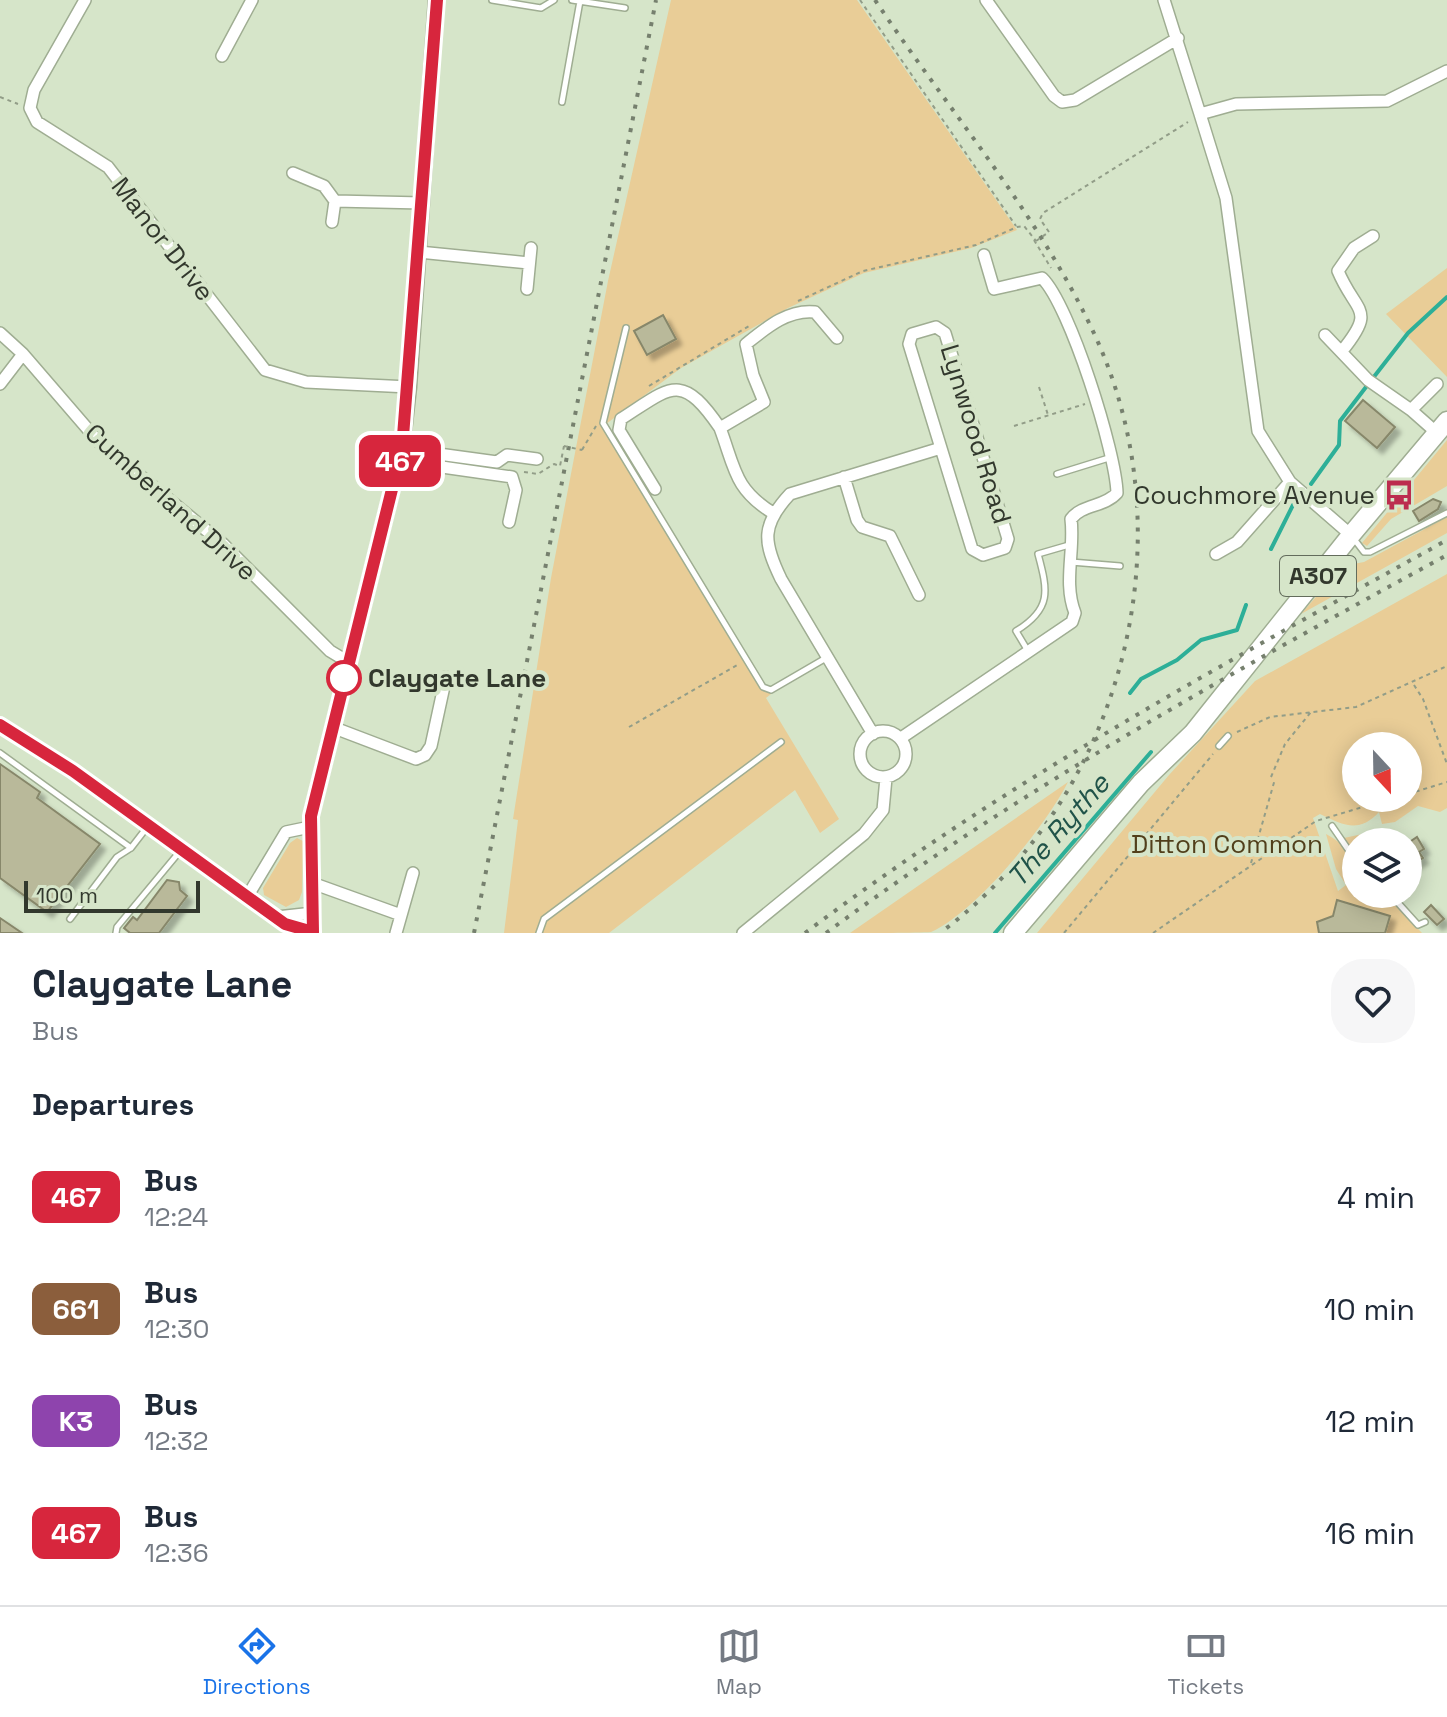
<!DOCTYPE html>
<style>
:root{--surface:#fff;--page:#f6f6f7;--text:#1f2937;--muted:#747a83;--line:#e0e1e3;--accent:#1a73e8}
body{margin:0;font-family:"Space Grotesk",sans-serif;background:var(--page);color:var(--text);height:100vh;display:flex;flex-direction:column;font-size:30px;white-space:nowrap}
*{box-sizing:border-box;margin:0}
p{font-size:26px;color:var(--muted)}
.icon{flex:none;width:44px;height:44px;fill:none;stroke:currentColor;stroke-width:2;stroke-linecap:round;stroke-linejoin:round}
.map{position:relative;height:933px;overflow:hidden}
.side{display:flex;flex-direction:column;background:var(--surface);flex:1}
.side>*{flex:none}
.badge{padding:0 16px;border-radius:12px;font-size:28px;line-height:52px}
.needle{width:52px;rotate:158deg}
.buttons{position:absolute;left:1342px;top:732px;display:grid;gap:16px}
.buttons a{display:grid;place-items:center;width:80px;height:80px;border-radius:50%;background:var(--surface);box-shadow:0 4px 20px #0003;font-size:40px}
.scale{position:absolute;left:24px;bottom:20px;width:176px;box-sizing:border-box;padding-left:8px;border:4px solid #32382d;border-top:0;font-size:22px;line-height:28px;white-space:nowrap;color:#32382d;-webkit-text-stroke:6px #d6e5c9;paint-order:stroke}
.map>.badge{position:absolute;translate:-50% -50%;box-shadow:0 0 0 4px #fff}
h2{padding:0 32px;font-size:30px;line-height:72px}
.round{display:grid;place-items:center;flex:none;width:84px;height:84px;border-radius:32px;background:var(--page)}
.head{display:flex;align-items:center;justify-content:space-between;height:136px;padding:0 32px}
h1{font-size:38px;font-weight:800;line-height:60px}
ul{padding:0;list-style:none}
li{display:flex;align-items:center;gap:24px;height:112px;padding:0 32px}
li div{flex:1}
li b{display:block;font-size:30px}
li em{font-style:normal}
li .badge{min-width:88px;font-weight:700;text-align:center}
.tab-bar{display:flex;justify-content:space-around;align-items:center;height:112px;border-top:2px solid var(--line);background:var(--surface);font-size:22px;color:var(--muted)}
.tab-bar a{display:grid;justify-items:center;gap:4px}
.tab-bar .current{color:var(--accent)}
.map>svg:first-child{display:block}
.green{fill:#e9cd97;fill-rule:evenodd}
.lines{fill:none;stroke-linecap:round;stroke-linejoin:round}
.stream{stroke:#2daf98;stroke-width:4}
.building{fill:#b9b99a;stroke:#87876a;stroke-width:2;filter:url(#shadow)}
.service-casing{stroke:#9fad92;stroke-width:8}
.minor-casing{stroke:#9fad92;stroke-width:14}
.tertiary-casing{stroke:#9fad92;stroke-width:17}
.primary-casing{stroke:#9fad92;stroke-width:21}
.path{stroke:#929d88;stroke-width:2;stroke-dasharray:4 4;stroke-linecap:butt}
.service{stroke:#fff;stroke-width:5}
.minor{stroke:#fff;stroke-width:11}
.tertiary{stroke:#fff;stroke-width:14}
.primary{stroke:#fff;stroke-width:18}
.rail{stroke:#76806e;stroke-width:4;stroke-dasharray:4 8;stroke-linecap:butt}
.path-bridge{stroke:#929d88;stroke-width:2;stroke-dasharray:4 4;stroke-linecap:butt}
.line-casing{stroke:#fff;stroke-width:18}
.line{stroke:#d7263d;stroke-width:12}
.stop-dot{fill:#fff;stroke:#d7263d;stroke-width:4}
.labels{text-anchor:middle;stroke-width:8;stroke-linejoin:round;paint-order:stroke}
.shield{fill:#d6e5c9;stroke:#636c5c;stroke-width:2}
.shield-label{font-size:24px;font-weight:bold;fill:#32382d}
.street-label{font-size:26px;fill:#32382d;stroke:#d6e5c9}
.poi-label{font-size:26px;fill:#32382d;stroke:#d6e5c9;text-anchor:end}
.stop-label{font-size:26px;font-weight:bold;fill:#32382d;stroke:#d6e5c9;text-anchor:start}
.park-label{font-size:26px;fill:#513f1b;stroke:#d6e5c9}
.water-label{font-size:28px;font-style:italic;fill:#205349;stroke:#d6e5c9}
</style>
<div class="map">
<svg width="1447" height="933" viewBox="0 0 1447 933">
<defs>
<filter id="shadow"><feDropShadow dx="5.5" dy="5.5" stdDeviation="2" flood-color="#0004"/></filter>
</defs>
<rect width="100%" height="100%" fill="#d6e5c9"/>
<!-- green -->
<path class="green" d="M671,0H857L1017,230L971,248L864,273L788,308L681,368L606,424L771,694L766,698L839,819L820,833L795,790L609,933H504L518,820L513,819L551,578L608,281Z
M1447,268V377L1386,314Z
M1447,440V486L1391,519L1367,546L1362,543Z
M1447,517V533L1301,614L1343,566L1364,562Z
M1447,574V808L1440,812L1418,806L1395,822L1382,824L1379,812C1359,834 1343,825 1320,814L1313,818L1338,891L1346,885L1336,869L1326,834C1351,846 1356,869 1356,894H1384L1422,933H1037L1169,775L1255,681ZM1356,746H1408V798H1356Z
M1068,782C1045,827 977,911 931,932C916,933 868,933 850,933Z
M1381,830L1368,842H1356L1355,854L1344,838Z
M297,838L303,841L302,892L299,900L286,907L264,895L263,888L290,843Z"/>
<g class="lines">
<!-- stream -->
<path class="stream" d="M1373,378L1408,333L1447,297
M1311,484L1339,445L1340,421L1366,387
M1271,549L1293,505
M1130,693L1141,679L1177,660L1201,640L1237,630L1246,605
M995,933L1151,752"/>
</g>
<!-- building -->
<path class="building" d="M663,315L676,339L647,355L634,331Z
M1363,400L1395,427L1377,448L1345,421Z
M1433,499L1441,502L1438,509L1419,521L1413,511Z
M0,764L40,792L37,798L100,844L47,912L0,878Z
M1417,837L1424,849L1419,852L1423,858L1412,865L1408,859V843Z
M167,880L179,882L180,890L187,896L159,933H130L124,928L133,917L137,920Z
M1337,900L1390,916L1385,933H1319L1317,922L1333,916Z
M1431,905L1444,919L1437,925L1424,912Z
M0,918L22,933H0Z"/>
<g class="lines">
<!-- service casing -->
<g class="service-casing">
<path id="service" d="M492,0L541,8L554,0
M572,0L625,8
M562,102L580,1
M626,328L603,423L763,687L771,690L826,658
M1057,474L1112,457
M1354,539L1364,552H1370L1447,513
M1071,562L1120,566
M1028,651L1016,631C1052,609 1048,591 1038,554L1069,545
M1219,746L1228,736
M0,753L131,848
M1332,826L1356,861
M1390,894L1418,925L1425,922
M70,919L117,857L131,848L148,826
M116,933L117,927L181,850
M539,933L544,919L781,742"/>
</g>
<!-- minor casing -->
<g class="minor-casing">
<path id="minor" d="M85,0L34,90L30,108L37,122L108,167L265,370L306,382L409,387
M986,0L1054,96L1062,102L1075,100L1178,38
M1164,0L1200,114
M222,56L252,0
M293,173L324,186L335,201L332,222
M335,201L422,203
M419,252L529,263
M527,289L531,248
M936,327L945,333L1008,539L1005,548L983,555L972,549L909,344L912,334Z
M0,333L23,354L98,441L223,544L330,651L350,663
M1325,335L1368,380L1411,410L1437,384
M1342,351C1377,308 1356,314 1338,271L1354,248L1373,236
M0,384L23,354
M1411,410L1437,433
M402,449L497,462L507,455L537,459
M400,461L512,477L516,490L509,522
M844,477L857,520L862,527L890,536L919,595
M655,489L619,430L621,419C671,387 681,371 720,428
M773,513C734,489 735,468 720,428L764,402L753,375L746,344C766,328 788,309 815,312L837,338
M1351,535L1290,482L1258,431L1226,198L1200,114L1236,104L1387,101L1447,71
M1216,554L1237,542L1290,482
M0,725L73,771L285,924L313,932
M332,727L416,759L425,755L431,746L446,677
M860 754a23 23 0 1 1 46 0a23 23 0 1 1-46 0Z
M873,734L781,579C763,542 761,525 790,494L941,448
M901,738L1072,622L1075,613C1063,583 1075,550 1071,519C1082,504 1105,507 1117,493C1116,453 1070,305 1042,278L994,289L984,255
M312,883L401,915
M247,897L286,832L310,827
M277,917L313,913
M396,933L413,873
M743,933L864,834L883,810L886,778"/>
</g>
<!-- tertiary casing -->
<g class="tertiary-casing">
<path id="tertiary" d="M313,933L311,816L402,449L409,387L436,0"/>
</g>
<!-- primary casing -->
<g class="primary-casing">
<path id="primary" d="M1013,933L1141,783L1193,733L1351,535L1447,421"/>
</g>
<!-- path -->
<path class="path" d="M860,0L1016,226
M0,97L18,104
M1049,232L1040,219L1043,213L1188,122
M1034,240L1051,268
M798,301L863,271L976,245L1017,227L1024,226L1036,241
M649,386L749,326
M1039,387L1048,415
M1014,426L1085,404
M582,450L596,426
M524,472L538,474L554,464L560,466L564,446
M1414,685L1423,699L1447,764
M629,727L739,664
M1237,732L1270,717L1356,707L1447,666
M1271,777L1285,744L1311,712
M1408,794L1447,782
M1251,863L1275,779
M1064,933L1213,754
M1153,933L1316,821L1393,798"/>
<!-- service -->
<use href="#service" class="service"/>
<!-- minor -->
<use href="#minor" class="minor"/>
<!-- tertiary -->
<use href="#tertiary" class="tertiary"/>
<!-- primary -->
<use href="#primary" class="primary"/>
<!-- rail -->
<path class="rail" d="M875,0C947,108 1035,210 1091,327C1192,535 1124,797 940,933
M474,933L656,0
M805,933C1007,781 1227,662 1447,540
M826,933C1022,788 1233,672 1447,555"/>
<!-- path-bridge -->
<path class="path-bridge" d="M1036,241L1049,232
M564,446L582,450"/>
</g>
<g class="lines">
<!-- line casing -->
<g class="line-casing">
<path id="line" d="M0,725L73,771L285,924L313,932L311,816L402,449L437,0"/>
</g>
<!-- line -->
<use href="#line" class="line"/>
</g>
<!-- icons -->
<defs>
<g id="bus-bare" transform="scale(2.4)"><path d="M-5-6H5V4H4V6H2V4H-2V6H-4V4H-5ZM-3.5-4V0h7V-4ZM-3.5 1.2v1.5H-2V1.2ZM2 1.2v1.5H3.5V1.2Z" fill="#bc2c4f" stroke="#d6e5c9" stroke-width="2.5" paint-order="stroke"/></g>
</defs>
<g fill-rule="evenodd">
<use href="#bus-bare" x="1399" y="495"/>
</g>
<!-- markers -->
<circle class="stop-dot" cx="344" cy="678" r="16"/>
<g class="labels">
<!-- shield labels -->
<rect class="shield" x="1280" y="556" width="76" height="40" rx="6"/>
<g class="shield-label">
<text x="1318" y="584">A307</text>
</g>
<!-- street labels -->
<g class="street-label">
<text transform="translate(163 239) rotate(52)" y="9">Manor Drive</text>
<text transform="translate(976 434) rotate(73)" y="9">Lynwood Road</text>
<text transform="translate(171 502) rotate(42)" y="9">Cumberland Drive</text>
</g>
<!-- poi labels -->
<g class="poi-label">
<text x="1375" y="504">Couchmore Avenue</text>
</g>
<!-- stop labels -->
<g class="stop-label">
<text x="368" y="687">Claygate Lane</text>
</g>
<!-- park labels -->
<g class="park-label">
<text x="1227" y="853">Ditton Common</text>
</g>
<!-- water labels -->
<g class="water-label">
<text transform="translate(1058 830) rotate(-49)" y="10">The Rythe</text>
</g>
</g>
</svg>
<div class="buttons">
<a><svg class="needle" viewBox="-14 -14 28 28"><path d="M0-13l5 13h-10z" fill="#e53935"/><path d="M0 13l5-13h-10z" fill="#747a83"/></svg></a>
<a><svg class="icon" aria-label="layers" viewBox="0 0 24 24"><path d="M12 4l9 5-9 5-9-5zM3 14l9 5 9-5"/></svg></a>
</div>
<div class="scale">100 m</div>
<b class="badge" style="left:400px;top:461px;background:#d7263d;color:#fff">467</b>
</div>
<section class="side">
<div class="head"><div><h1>Claygate Lane</h1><p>Bus</p></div><a class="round"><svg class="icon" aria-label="heart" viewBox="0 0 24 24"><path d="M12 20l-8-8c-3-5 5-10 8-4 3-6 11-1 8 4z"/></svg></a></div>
<h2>Departures</h2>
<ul>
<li><span class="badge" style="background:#d7263d;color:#fff">467</span><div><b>Bus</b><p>12:24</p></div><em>4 min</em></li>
<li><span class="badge" style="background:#8b5e3c;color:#fff">661</span><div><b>Bus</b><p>12:30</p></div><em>10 min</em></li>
<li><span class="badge" style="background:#8e44ad;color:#fff">K3</span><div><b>Bus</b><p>12:32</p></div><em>12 min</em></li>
<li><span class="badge" style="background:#d7263d;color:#fff">467</span><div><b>Bus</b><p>12:36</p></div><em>16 min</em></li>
</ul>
</section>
<nav class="tab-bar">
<a class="current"><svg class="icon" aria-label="directions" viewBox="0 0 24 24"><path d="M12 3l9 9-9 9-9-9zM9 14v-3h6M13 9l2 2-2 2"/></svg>Directions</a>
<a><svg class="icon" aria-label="map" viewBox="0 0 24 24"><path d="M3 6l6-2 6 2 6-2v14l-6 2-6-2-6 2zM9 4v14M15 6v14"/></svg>Map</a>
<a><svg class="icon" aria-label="tickets" viewBox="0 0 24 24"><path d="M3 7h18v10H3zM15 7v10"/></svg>Tickets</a>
</nav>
